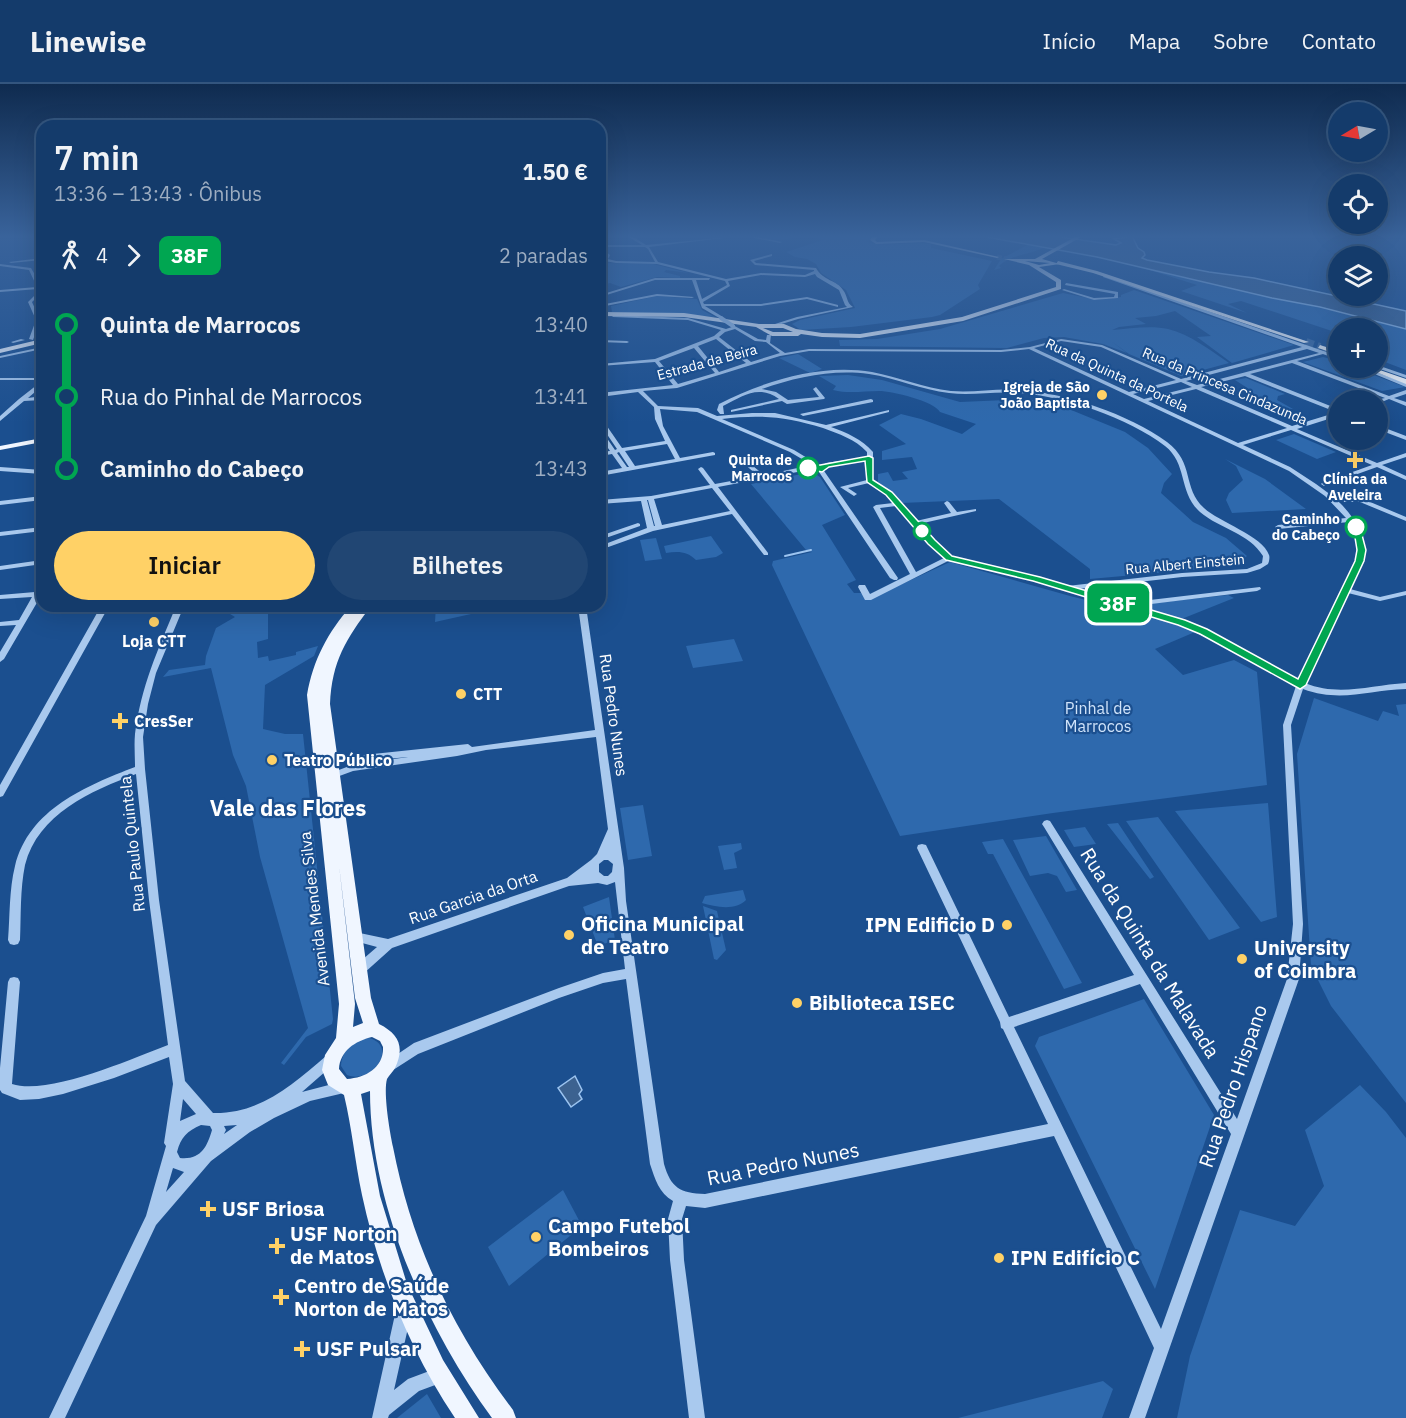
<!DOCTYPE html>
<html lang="pt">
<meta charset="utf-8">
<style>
:root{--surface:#143b6b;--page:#214673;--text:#f1f3f6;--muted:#9dadc1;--line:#33557e;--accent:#ffd166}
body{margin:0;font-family:"IBM Plex Sans",sans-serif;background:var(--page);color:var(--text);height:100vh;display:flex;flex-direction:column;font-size:22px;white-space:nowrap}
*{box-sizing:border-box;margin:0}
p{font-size:20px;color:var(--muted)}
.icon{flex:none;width:33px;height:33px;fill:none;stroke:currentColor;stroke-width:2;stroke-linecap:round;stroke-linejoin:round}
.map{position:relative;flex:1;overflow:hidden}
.drawer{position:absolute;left:36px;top:36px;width:570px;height:492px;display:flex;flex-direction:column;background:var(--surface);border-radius:18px;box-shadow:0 6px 24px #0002,0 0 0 2px var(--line)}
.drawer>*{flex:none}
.badge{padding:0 12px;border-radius:9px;font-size:21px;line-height:39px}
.needle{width:39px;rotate:260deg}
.fabs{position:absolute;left:1328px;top:18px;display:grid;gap:12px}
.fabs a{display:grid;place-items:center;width:60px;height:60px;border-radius:50%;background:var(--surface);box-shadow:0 6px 24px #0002,0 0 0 2px var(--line);font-size:30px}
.map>.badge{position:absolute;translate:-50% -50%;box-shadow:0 0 0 3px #fff}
.legs{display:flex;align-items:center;gap:9px;height:66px;padding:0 18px;font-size:20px}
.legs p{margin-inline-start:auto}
.head{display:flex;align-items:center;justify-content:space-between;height:102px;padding:0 18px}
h1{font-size:33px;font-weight:600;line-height:45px}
.primary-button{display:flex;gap:12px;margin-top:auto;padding:12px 18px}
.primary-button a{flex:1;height:69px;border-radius:36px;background:var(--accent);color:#111;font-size:24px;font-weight:600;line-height:69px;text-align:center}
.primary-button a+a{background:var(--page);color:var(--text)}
ul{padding:0 18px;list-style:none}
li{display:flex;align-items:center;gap:21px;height:72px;font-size:22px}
li i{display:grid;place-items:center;width:9px;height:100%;margin:0 8px;background:currentColor}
li i::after{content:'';width:15px;height:15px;margin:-8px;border:4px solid;border-radius:50%;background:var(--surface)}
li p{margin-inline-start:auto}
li:first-child i{background:linear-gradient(#0000 50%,currentColor 0)}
li:last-child i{background:linear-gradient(currentColor 50%,#0000 0)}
header{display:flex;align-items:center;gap:36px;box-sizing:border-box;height:84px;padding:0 30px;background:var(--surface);border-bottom:2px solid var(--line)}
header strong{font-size:28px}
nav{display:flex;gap:33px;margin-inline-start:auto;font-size:21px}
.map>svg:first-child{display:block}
.green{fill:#2e69ad}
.water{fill:#3c6290;stroke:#9cc4f0;stroke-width:1.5}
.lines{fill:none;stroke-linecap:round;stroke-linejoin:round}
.stream{stroke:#9cc4f0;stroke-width:2}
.major-tunnel{stroke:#3d69a0;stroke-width:5;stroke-dasharray:5 2;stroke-linecap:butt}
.highway-tunnel{stroke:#3d69a0;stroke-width:8;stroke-dasharray:8 4;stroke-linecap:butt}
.minor{fill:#a9c9ee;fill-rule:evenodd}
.major{fill:#f0f6ff;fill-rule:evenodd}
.highway{fill:#fff;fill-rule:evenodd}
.minor-bridge{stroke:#a9c9ee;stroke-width:4}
.line-1{fill:#00a651;stroke:#fff;stroke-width:1.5}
.poi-dot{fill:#ffd166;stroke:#1b4f8f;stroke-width:2}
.stop-1-dot{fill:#fff;stroke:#00a651;stroke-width:3}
.labels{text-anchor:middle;stroke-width:4.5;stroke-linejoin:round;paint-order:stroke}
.far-street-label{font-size:14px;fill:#fff;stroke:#1b4f8f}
.far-poi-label{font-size:14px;font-weight:bold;fill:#fff;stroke:#1b4f8f;text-anchor:end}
.far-stop-label{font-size:14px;font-weight:bold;fill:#fff;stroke:#1b4f8f;text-anchor:end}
.poi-label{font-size:16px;font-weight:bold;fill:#fff;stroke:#1b4f8f;text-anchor:start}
.park-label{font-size:16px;fill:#cfe3fa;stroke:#1b4f8f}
.street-label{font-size:16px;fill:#fff;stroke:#1b4f8f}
.near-poi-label{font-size:20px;font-weight:bold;fill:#fff;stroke:#1b4f8f;text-anchor:start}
.near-street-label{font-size:20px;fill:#fff;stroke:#1b4f8f}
.district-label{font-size:22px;font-weight:bold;fill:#fff;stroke:#1b4f8f}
</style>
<header>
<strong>Linewise</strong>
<nav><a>Início</a><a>Mapa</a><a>Sobre</a><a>Contato</a></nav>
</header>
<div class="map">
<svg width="1406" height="1334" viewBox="0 0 1406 1334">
<rect width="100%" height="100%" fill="#1b4f8f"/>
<!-- green -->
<path class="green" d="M750,152H872L868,158C885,164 910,157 931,160V164L992,177L978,201L980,205L940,231L932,233L851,243L801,246L792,240L800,236L855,224L846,206L821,189L816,180L807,175L795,173L786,168L823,156L809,152L775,157Z
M1029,160L1046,163C1029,171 1009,171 999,182L1001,184L994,186L1001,175Z
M600,177L602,179L653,180L689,189L666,186L664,188L680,192V194L657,193L621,203L610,199L600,202Z
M1143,184L1391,240L1392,242L1406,245V286L1377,275V244H1338V249L1241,217L1228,220L1247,229L1181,207L1197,201Z
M1134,206L1294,261L1232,279L1197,253L1211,252L1175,227L1156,232L1135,234L1146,240L1119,243L1112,246C1129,245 1150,241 1168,245C1190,250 1211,267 1229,279L1181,292L1129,270L1111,257L1127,269L1103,260L1064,253L1044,254L1007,264L840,262L839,256L877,255L940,245L1063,209L1098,216L1121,213V211Z
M657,212L697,215L702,226L715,233L677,230L601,229L612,228L611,222Z
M798,270L822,285L810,289L779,274Z
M1323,273L1338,277V284H1356L1405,303L1382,307L1303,278Z
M848,291L882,296L960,318L1027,315L1059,321L1125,348L1148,364L1172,390L1164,399L1161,409L1193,438L1226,454L1247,472L1234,482L1090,495V485L999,415L901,419L878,398V390L888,388L893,397L908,395L902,388L917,385L912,373L882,376V367L906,360L879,341L901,330L921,335L962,350L976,340L940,328C934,317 892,307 879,307C863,307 849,310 833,306L836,302L819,292Z
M1246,294L1285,310L1278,312L1277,316L1293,325L1286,326L1255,313L1252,307L1235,296Z
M1294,350L1336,368L1317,375L1276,356Z
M1225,375L1265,395L1306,425L1232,429L1226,416L1229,409L1243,396L1236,382Z
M812,388L820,393L845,431L822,441L856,496L847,500L854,509H861L867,516L950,478L1070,512L1158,534L1195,548L1155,565L1183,591L1234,576L1257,588L1267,701L1053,729L900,752L772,481L773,477L812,468L806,466L751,400Z
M711,452L723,469L716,473L696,476C687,467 678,467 666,469L664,462Z
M656,454L662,475L645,477L640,456Z
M1228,511L1234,514L1179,536L1136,521Z
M217,522H283V525L268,529V555L257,558L258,574L268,572L269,577L296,571V568L318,562L314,572L265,601L263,645L285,650H303L333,935L332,940L306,953L284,981L281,979L308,944L260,773L246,702L233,671L211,584L163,593L169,586L205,581L206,572L216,544L235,533Z
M436,522H471V530L435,538Z
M734,555L743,577L693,584L686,562Z
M1314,614L1378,637L1383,627L1399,632L1396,621L1406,620V1019L1331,922L1311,882L1297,670Z
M1268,719L1277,833L1261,838L1175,727Z
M643,721L652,772L628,776L620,724Z
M1158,733L1240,844L1209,856L1126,737Z
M1118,739L1154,793L1150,795L1107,740Z
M1085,743L1096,760L1074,763L1064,746Z
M1046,752L1077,806L1066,808L1057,792L1048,789L1030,792L1013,756Z
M1003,755L1082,899L1064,905L993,770H988L982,758Z
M741,759L742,765L734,769L737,784L724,786L718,762Z
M743,806L746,816C736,827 715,823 702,819L705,812Z
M609,813L615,856L598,862L583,823Z
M703,822L717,827L726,866L717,876L714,875Z
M1144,915L1214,1031L1155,1205L1035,962L1039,953Z
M369,954C399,962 372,1001 347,991L341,982C342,966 353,956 369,954Z
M1360,1001L1386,1028L1406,1054V1334H1177L1190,1272L1240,1126L1295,1142L1324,1102L1305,1046Z
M563,1106L582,1142L509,1202L488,1163Z
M1103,1297L1113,1305L1102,1334H958Z
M427,1310L441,1334H397Z"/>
<!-- water -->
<path class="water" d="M981,152H1054L1116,161L1121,159L1114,155L1132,152L1138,164L1144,168L1145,171L1142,174L1147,176L1209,188L1254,194L1406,227V245L1320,223L1272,214L1097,173Z
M575,992L582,1006L579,1010L582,1015L571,1023L558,1004Z"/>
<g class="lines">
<!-- stream -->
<path class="stream" d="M785,472L811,466"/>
<!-- major-tunnel -->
<path class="major-tunnel" d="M997,173L1006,175"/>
<!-- highway-tunnel -->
<path class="highway-tunnel" d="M1306,258L1320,263
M1323,266L1337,271"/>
<!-- minor -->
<path class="minor" d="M0,152H7L0,154Z
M627,152H632L646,161L740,152L649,163L658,178L726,195L761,189L805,191L814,187V186L755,181L750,176L772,170V172L754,177L756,179L816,184C823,197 837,196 843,206C848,212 846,219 853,223L798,235L775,242V240L797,233L847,223L845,221L839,206L817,193L815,190L805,193L761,191L728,197L730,202L703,218L704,220H761L807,213L838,221V223L807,215L761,222H705L723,233L721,235L702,224L692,196H655L600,213V211L655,194H710L709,196H696L702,215L727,201L725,197L657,180L616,179L605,177L606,171L600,166L604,161H642ZM606,163H645L648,165L655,178L616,177L608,175L610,171L604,166Z
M744,152H752L782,158L780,159Z
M1091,152H1096L1094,153Z
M42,174V176L11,179L9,178Z
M0,180L31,184L42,203V208L32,218L40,236L33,256L29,255L36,236L28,218L39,207L38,205L0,208V206L37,203L29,186L0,182Z
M1104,191L1338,272V275L1323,270L1297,277L1389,312L1406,306V310L1394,314L1406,318V322L1389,315L1377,320L1376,316L1385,314L1292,279L1250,290L1338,325V332L1297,345L1377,379L1406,369V373L1382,381L1406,392V396L1377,383L1324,402L1321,400L1322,399L1372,381L1291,346L1243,361L1290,383L1316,400L1335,414L1363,415L1406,433V437L1360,418H1339C1354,433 1370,455 1363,478C1360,487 1354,496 1350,505L1380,513L1406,507V511L1380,517L1348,509L1305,599C1339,613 1371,601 1406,599V605C1368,606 1341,619 1303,605L1291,641L1303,840L1299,895L1145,1334H1129L1154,1264L1054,1052L705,1124L686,1122L682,1135L684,1176L705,1334H689L670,1176L668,1135L673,1117C659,1109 655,1095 650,1080L626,895L603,899L559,914L418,970L390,988L386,986L384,982L386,978L414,959L559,904L603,889L625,885L615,798L607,801L598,799L569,802L392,864L363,890L359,891L355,890L353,886L355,882L377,863L351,856L349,853L351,850L355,848L388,855L567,794L591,776L597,770L608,745L596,653L486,666L457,672L353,687L334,694L331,693L329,691L331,689L352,681L408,673L354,678H332L327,675L332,672H354L468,660L472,663L595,646L578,522H586L624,784L626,817L664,1080C671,1104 680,1109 705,1110L1048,1040L1003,945L1001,944L1000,938L917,764L918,761L922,760L926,761L1009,933L1134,891L1044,743L1042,740L1044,737L1047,736L1050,737L1237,1035L1287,895L1293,840L1283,641L1296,602L1213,557L1178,540L1034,497L950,476L871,516H865L858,503L859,501H865L870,510L910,490L873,423L876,421L893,419L887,411L869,399L848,404L857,410L854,412L840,403L867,396V376L826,383L823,381L826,379L867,373V368C855,355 839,350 823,344C786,333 761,330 722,335L794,366L817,380L815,382V384L813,385L718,403L768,469V471H764L732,430L653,447L600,466V462L647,444L641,417L600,420V416L651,412L710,401L698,385L701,383L703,384L715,400L758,392L741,377V375L743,374L764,391L812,381L790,368L697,328L660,325L663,342L680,374L713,368L715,369V371L600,392V388L622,384L612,370L600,372V368L610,367L600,352V346L602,347L615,366L617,365L600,340V334L602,335L622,364L665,357L655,335L654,323L638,308L600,313V309L673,301L655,278L600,282V280L655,275L714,252L721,246L688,236L613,233L611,231L688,234L726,245L732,243L733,241L758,255L766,256L767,251H771L770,259L785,269L809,265L1001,266L1030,263L1061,255L1102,261L1181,295L1302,263L1103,193ZM735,245L755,257L766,258L780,269L751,278L719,253L725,248ZM716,255L746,279L719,288L698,262ZM1061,257L1101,263L1176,296L1129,308L1034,264ZM694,264L715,289L678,300L659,277ZM1029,265L1289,387L1325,412L1346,434L1278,441L1275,443L1278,445L1349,438C1356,451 1357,463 1357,477L1298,596L1196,542L1184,536L1135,522L1257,507L1261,505L1260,503L1133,518L1130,520L1078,505L1182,493L1247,489L1260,485L1268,480C1269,478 1270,473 1269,471C1263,452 1219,438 1204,424C1182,404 1195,379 1167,358C1128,330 1067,309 1019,306C997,304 974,309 951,307C924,304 899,293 872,288C821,279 764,297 719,320L717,326L720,330H724L723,322C743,312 758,300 779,315L731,326V328L782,317L787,320L824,315L825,314L816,303L813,305L819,313L788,316L776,308L762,305C796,293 833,285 869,290C896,294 922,306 949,309C972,312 994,307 1017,309C1062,311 1129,334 1165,362C1188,380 1178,408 1200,428C1220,445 1249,449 1263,472L1262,479L1247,485L1182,489L1067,502L1039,493L951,473L933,457L919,440L976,427V425L957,428L949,418L947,417L944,419L951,429L916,437L891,409L873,396V368C862,355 847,349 831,343L889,328V326L826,341L775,329H752L717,332L698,324L658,322L643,307L677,304L780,272L809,267L1001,268ZM1307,265L1319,269L1197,301L1186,297ZM1245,292L1336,328H1338L1292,342L1201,303ZM1181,298L1192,303L1144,315L1133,310ZM1196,305L1287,344L1238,359L1148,317ZM667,360L675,375L635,382L625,367ZM619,368L629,383H627L617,369ZM712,404L730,427L662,441L654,415ZM647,416H648L655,442H654ZM896,422L929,459L944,474L916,488L880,424ZM604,776H608L613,780L612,788L608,792H604L599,788V780ZM1140,900L1231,1050L1161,1245L1014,943Z
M1066,199L1118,208V214L1094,216L1062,206L1064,205L1094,214L1114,213L1115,210L1065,201Z
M657,210L694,213L692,214L657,212L600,223V221Z
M21,255L25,256L13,259L11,258Z
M600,256L627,257L629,258L627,259L600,258Z
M42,263V265L0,274V272Z
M1377,281L1406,291V294L1377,284Z
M1360,284H1365L1406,299V303Z
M0,294H42V296H0Z
M42,297V302L28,314L42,312V316L24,317L0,337V332L19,315Z
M871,315L873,316V318L803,332L800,330Z
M1377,341L1406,352V356L1377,345Z
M0,383L42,386V390L0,387Z
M820,383L822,384L898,494L897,496H894L890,494L817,385Z
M42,412V416L0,421V417Z
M638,439L640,440V442L600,456V452Z
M42,443V447L0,452V448Z
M42,476V480L0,486V482Z
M39,500H42V510L4,575L0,578V568L16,541L0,542V538L19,536L32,513L0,515V511L35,508Z
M101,522H109L3,712L0,713V701Z
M176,522H184L156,589L148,620L143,653L145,685L159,816L185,997L213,1029C260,1030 292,1001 326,972L330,970L334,972L336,976L334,980L302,1008L344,997L348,999L350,1003L348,1007L344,1009L310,1017L274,1034L250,1048L211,1077L156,1141L65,1334H49L146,1132L166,1062L164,1059L173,1000L169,973L114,994L63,1010L39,1015L20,1016L2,1009L0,1006V984L8,898L10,894L14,893L18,894L20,898L12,1000C48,1012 131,975 168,961L149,816L136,690C91,707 38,730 25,781C20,805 21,832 20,856L18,860L14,861L10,860L8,856C10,832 9,806 15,782C29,725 86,702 135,683C135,672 134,661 135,650C141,602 158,566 176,522ZM183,1015L196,1030L180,1037ZM201,1041L210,1042L212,1046C207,1063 201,1076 180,1074L177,1068C181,1053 187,1047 201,1041ZM237,1041L224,1050L226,1046L224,1042ZM173,1084L184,1088L166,1108Z
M404,1218L409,1221L412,1226L394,1306L408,1295L440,1283L446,1285L448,1291L446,1297L419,1307L389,1331L388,1334H372L396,1226L399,1221Z"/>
<!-- major -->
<path class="major" d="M873,152H878L875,156L877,158L924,156L999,173L997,174L924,158L876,160L870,156Z
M1077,152H1083L1042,175L1060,180L1039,183L1061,196V205L963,237L860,254L822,253L801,250L798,252H772L756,243L684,233L600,232V228L684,229L759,240H784L796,245L822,249L860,250L962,233L1056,203V198L1029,181L1004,175H1035ZM1025,177L1050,179L1039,181ZM763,244H783L793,248H773Z
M42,255V259L0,269V265Z
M42,354V358L0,366V362Z
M351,522H371C346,555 332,577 330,620L371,914L379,940C399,950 405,963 395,984C393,988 389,991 387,995C383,1009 390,1049 393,1063C412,1161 453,1247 513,1326L516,1334H492C426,1244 370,1120 370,1007L361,1010L380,1112L407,1200L443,1276L479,1334H455C410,1267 379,1190 362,1111C355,1078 352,1044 344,1011L328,1001L322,986L325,971L336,954L339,920L307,611C313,576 328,548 351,522ZM339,781L355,914L363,939L353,943L355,920ZM372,953L380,957L383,963C384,983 366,994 347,995L339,985C340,967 355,957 372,953Z"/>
<!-- highway -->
<path class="highway" d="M1058,177L1097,187L1309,258L1304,259L1093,189L1056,180Z
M1320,261L1329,264L1330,265L1327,267L1318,264Z
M1338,269V274L1333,271Z
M1366,284H1374L1406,295V300Z"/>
<!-- minor-bridge -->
<path class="minor-bridge" d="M721,234L733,242"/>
</g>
<!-- sky -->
<linearGradient id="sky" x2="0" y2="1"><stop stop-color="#0f2b4f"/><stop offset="0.45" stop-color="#39639b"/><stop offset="1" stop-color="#39639b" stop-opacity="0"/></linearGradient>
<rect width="1406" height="339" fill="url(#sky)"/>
<!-- line-1 -->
<path class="line-1" d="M869,372L873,374V396L892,408L935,456L952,472L1040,493L1185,536L1207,545L1298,595L1355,477L1357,466L1353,441L1360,443L1366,466L1364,477L1306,601L1300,605L1200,550L1178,541L1033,497L946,476L928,460L886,411L867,398L865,377L829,383L822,388L804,384Z"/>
<!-- markers -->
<g class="poi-dot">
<circle cx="1102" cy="311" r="6"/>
<path d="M1352 367h6v6h6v6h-6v6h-6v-6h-6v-6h6z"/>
<circle cx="154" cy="538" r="6"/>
<circle cx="461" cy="610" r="6"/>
<path d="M117 628h6v6h6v6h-6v6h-6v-6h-6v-6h6z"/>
<circle cx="272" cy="676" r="6"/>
<circle cx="1007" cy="841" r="6"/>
<circle cx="569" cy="851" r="6"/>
<circle cx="1242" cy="875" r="6"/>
<circle cx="797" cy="919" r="6"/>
<path d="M205 1116h6v6h6v6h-6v6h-6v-6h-6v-6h6z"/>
<circle cx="536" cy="1153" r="6"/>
<path d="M274 1153h6v6h6v6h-6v6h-6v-6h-6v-6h6z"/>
<circle cx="999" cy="1174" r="6"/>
<path d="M278 1204h6v6h6v6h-6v6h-6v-6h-6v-6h6z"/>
<path d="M299 1256h6v6h6v6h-6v6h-6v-6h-6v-6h6z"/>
</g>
<g class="stop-1-dot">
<circle cx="808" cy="384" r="10"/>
<circle cx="1356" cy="443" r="10"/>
<circle cx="922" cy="447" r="8"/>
</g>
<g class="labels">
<!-- far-street labels -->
<g class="far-street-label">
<text transform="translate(707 278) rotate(-15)" y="5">Estrada da Beira</text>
<text transform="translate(1117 291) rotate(25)" y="5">Rua da Quinta da Portela</text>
<text transform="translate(1225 302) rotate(23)" y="5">Rua da Princesa Cindazunda</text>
<text transform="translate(1185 480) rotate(-5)" y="5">Rua Albert Einstein</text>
</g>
<!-- far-poi labels -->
<g class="far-poi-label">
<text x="1090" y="308">Igreja de São<tspan x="1090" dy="16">João Baptista</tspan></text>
<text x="1355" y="400" text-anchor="middle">Clínica da<tspan x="1355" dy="16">Aveleira</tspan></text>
</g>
<!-- far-stop labels -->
<g class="far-stop-label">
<text x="792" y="381">Quinta de<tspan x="792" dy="16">Marrocos</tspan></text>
<text x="1340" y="440">Caminho<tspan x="1340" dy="16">do Cabeço</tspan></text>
</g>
<!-- poi labels -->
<g class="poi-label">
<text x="154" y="563" text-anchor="middle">Loja CTT</text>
<text x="473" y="616">CTT</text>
<text x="134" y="643">CresSer</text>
<text x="284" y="682">Teatro Público</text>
</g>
<!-- park labels -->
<g class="park-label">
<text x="1098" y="630">Pinhal de<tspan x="1098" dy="18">Marrocos</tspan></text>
</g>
<!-- street labels -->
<g class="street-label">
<text transform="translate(614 631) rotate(82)" y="6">Rua Pedro Nunes</text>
<text transform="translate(132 760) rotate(-96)" y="6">Rua Paulo Quintela</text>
<text transform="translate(473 813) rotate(-19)" y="6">Rua Garcia da Orta</text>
<text transform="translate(314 825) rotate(-97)" y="6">Avenida Mendes Silva</text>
</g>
<!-- near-poi labels -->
<g class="near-poi-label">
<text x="581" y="847">Oficina Municipal<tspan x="581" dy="23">de Teatro</tspan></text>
<text x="995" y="848" text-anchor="end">IPN Edificio D</text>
<text x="1254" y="871">University<tspan x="1254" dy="23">of Coimbra</tspan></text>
<text x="809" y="926">Biblioteca ISEC</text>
<text x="222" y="1132">USF Briosa</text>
<text x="548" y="1149">Campo Futebol<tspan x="548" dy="23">Bombeiros</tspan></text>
<text x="290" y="1157">USF Norton<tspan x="290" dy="23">de Matos</tspan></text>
<text x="1011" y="1181">IPN Edifício C</text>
<text x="294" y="1209">Centro de Saúde<tspan x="294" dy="23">Norton de Matos</tspan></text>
<text x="316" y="1272">USF Pulsar</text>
</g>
<!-- near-street labels -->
<g class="near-street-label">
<text transform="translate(1150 869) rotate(58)" y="7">Rua da Quinta da Malavada</text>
<text transform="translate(1233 1002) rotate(-71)" y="7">Rua Pedro Hispano</text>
<text transform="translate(783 1080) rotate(-11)" y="7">Rua Pedro Nunes</text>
</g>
<!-- district labels -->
<g class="district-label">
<text x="288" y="732">Vale das Flores</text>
</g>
</g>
</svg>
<div class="fabs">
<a><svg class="needle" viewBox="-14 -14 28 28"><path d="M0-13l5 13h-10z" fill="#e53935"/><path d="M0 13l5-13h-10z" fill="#9dadc1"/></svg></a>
<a><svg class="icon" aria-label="locate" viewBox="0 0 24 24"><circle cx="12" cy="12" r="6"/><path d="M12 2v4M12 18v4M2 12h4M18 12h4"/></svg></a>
<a><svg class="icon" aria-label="layers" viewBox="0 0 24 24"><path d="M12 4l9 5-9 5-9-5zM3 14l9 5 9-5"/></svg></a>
<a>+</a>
<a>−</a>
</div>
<b class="badge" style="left:1118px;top:519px;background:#00a651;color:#fff">38F</b>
<section class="drawer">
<div class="head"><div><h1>7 min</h1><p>13:36 – 13:43 · Ônibus</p></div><b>1.50 €</b></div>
<div class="legs"><svg class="icon" aria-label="walk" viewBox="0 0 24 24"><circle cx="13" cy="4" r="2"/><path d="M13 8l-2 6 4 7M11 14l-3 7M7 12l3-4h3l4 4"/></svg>4<svg class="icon" aria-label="forward" viewBox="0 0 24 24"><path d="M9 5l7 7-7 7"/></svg><b class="badge" style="background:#00a651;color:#fff">38F</b><p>2 paradas</p></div>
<ul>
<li><i style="color:#00a651"></i><b>Quinta de Marrocos</b><p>13:40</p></li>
<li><i style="color:#00a651"></i><span>Rua do Pinhal de Marrocos</span><p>13:41</p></li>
<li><i style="color:#00a651"></i><b>Caminho do Cabeço</b><p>13:43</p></li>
</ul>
<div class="primary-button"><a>Iniciar</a><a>Bilhetes</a></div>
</section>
</div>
